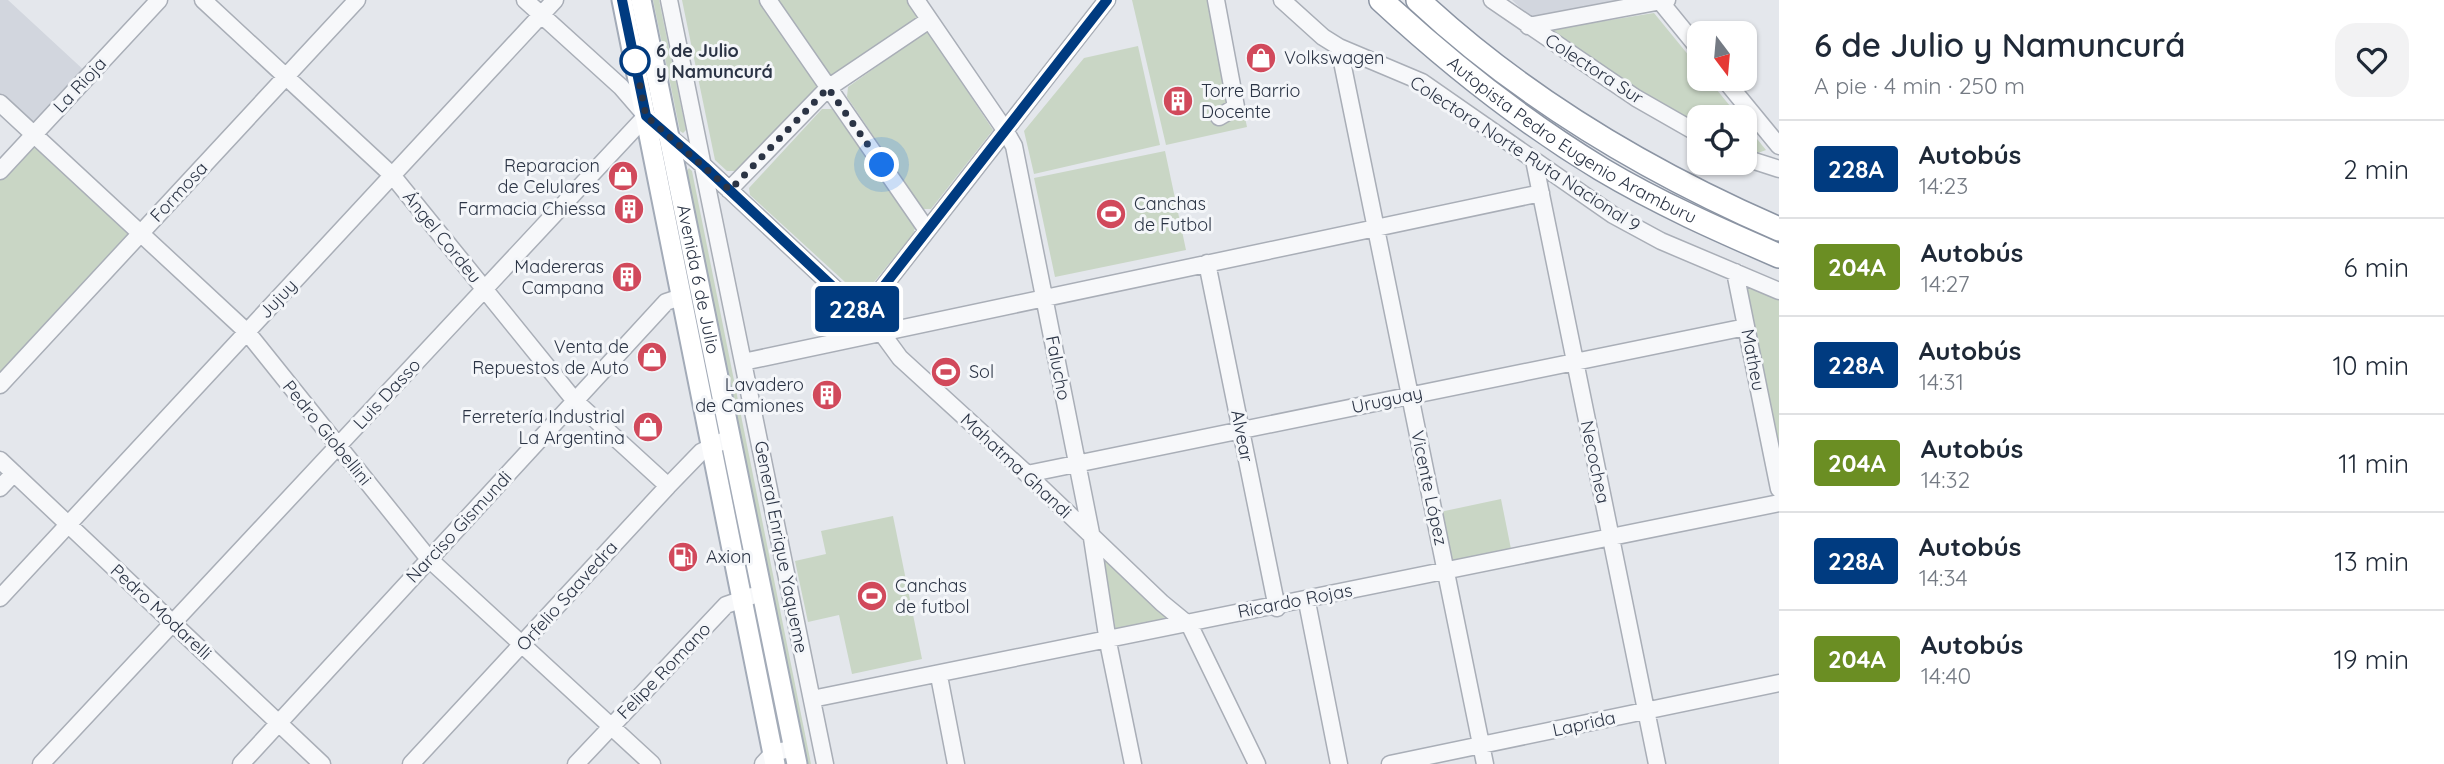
<!DOCTYPE html>
<html lang="es">
<meta charset="utf-8">
<style>
:root{--surface:#fff;--page:#f2f2f3;--text:#1f2937;--muted:#747a83;--line:#e0e1e3}
body{margin:0;font-family:Quicksand,sans-serif;background:var(--page);color:var(--text);height:100vh;display:flex;flex-direction:column;font-size:26px;white-space:nowrap}
*{box-sizing:border-box;margin:0}
p{font-size:23px;color:var(--muted)}
.icon{flex:none;width:38px;height:38px;fill:none;stroke:currentColor;stroke-width:2;stroke-linecap:round;stroke-linejoin:round}
.map{position:relative;flex:1;overflow:hidden}
.details{display:flex;flex-direction:column;background:var(--surface);width:665px}
.details>*{flex:none}
.badge{padding:0 14px;border-radius:5px;font-size:24px;line-height:46px}
.needle{width:46px;rotate:164deg}
.fabs{position:absolute;left:1687px;top:21px;display:grid;gap:14px}
.fabs a{display:grid;place-items:center;width:70px;height:70px;border-radius:14px;background:var(--surface);box-shadow:0 2px 5px #0004;font-size:35px}
.you{position:absolute;width:35px;height:35px;margin:-18px;border:5px solid #fff;border-radius:50%;background:#1a73e8;box-shadow:0 0 0 10px #1a73e833}
.map>.badge{position:absolute;translate:-50% -50%;box-shadow:0 0 0 4px #fff}
.round{display:grid;place-items:center;flex:none;width:74px;height:74px;border-radius:21px;background:var(--page)}
.overview{display:flex;align-items:center;justify-content:space-between;height:119px;padding:0 35px}
h1{font-size:33px;font-weight:600;line-height:52px}
ul{padding:0;list-style:none}
li{display:flex;align-items:center;gap:21px;height:98px;padding:0 35px;border-top:2px solid var(--line)}
li div{flex:1}
li b{display:block;font-size:26px}
li em{font-style:normal}
li .badge{min-width:77px;font-weight:700;text-align:center}
main{display:flex;flex:1;min-height:0}
.map>svg:first-child{display:block}
.built{fill:#d2d6de}
.green{fill:#c9d6c5}
.lines{fill:none;stroke-linecap:round;stroke-linejoin:round}
.minor-casing{stroke:#a9aeb7;stroke-width:19}
.major-casing{stroke:#a3abb8;stroke-width:23}
.highway-casing{stroke:#8b94a3;stroke-width:26}
.minor{stroke:#f7f8fa;stroke-width:16}
.major{stroke:#fff;stroke-width:19}
.highway{stroke:#fff;stroke-width:23}
.line-casing{stroke:#fff;stroke-width:16}
.line{stroke:#003b80;stroke-width:10}
.walk{stroke:#2b3445;stroke-width:7;stroke-dasharray:0 12.6}
.stop-dot{fill:#fff;stroke:#003b80;stroke-width:3.5}
.labels{text-anchor:middle;stroke-width:6;stroke-linejoin:round;paint-order:stroke}
.stop-label{font-size:18px;font-weight:bold;fill:#2b3445;stroke:#f4f6f9;text-anchor:start}
.poi-label{font-size:18px;fill:#2b3445;stroke:#f4f6f9;text-anchor:start}
.street-label{font-size:18px;fill:#2b3445;stroke:#f4f6f9}
</style>
<main>
<div class="map">
<svg width="1779" height="764" viewBox="0 0 1779 764">
<rect width="100%" height="100%" fill="#e4e7ec"/>
<!-- built -->
<path class="built" d="M0,0H8L87,73L34,130L0,99Z
M1512,0H1629L1530,17Z"/>
<!-- green -->
<path class="green" d="M653,0H659L686,130L683,133L680,131Z
M682,0H762L820,85L738,171H727L715,160Z
M775,0H908L921,19L829,81Z
M1132,0H1221L1247,127L1166,145Z
M1654,13L1699,68V79H1708L1739,117H1699V125L1643,94L1548,30Z
M925,32L929,33L993,130L931,209H923L847,97L848,87Z
M1138,46L1160,145L1034,174L1024,131L1084,58Z
M822,109H832L915,228L913,234L866,292L857,293L750,195L749,188Z
M1745,124L1766,150L1758,153L1745,148Z
M34,143L132,235L0,374V179Z
M1165,151L1186,250L1055,277L1034,178Z
M689,168L692,171L811,764H806L686,172Z
M1735,272L1779,291V486Z
M1501,499L1511,549L1450,561L1440,512Z
M893,516L922,659L852,674L839,615L808,622L795,561L826,554L821,531Z
M1102,557L1173,620L1116,631Z
M759,628H761L784,741L782,742L780,741L757,629Z"/>
<g class="lines">
<!-- minor casing -->
<g class="minor-casing">
<path id="minor" d="M203,0L392,175L575,401L668,486
M525,0L621,87L647,117
M669,0L825,764
M768,0L927,230
M916,0L1005,130L1014,146L1092,538L1108,642L1133,764
M1216,0L1236,107L1219,117
M1282,0L1323,37L1339,47L1422,82L1613,215L1661,241L1779,291
M1492,0L1636,98L1699,134
M1659,0L1699,49
M1528,26L1667,0
M1339,47L1485,764
M1724,79L1779,146
M0,103L247,332L429,559L652,764
M666,134L705,167L862,314L881,332L900,358L1027,474L1162,603L1190,626L1257,764
M1745,158L1779,169
M1534,160L1657,764
M0,171L159,0
M729,190L828,88L929,20
M1207,263L1277,608
M1735,272L1779,489
M862,314L1107,0
M743,362L1541,193
M0,385L357,0
M0,460L322,764
M1027,474L1746,327
M0,488L14,473
M0,598L555,0
M1307,602L1339,764
M939,676L956,764
M812,699L1779,503
M41,764L646,116
M241,764L666,302L681,297
M411,764L668,486L701,452L731,437
M576,764L726,605L752,596
M763,764L773,753L794,748
M1390,764L1779,683"/>
</g>
<!-- major casing -->
<g class="major-casing">
<g id="major">
<path d="M622,0L775,764"/>
<path id="s1" d="M641,0L797,764"/>
</g>
</g>
<!-- highway casing -->
<g class="highway-casing">
<g id="highway">
<path id="s2" d="M1381,0C1449,63 1522,121 1601,169C1658,203 1719,230 1779,256"/>
<path d="M1418,0C1523,98 1648,172 1779,229"/>
</g>
</g>
<!-- minor -->
<use href="#minor" class="minor"/>
<!-- major -->
<use href="#major" class="major"/>
<!-- highway -->
<use href="#highway" class="highway"/>
</g>
<g class="lines">
<!-- line casing -->
<g class="line-casing">
<path id="line" d="M622,0L646,116L705,167L862,314L1107,0"/>
</g>
<!-- line -->
<use href="#line" class="line"/>
<!-- walk -->
<path class="walk" d="M635,61L646,116L730,190L828,88L882,165"/>
</g>
<!-- icons -->
<defs>
<g id="shop-disc" transform="scale(1.575)"><circle r="9.5" fill="#d1495b" stroke="#f4f6f9"/><path d="M-5-2.5h2.3a2.7 3.5 0 0 1 5.4 0H5L5.5 6h-11ZM-1.5-2.5h3a1.5 2.3 0 0 0-3 0Z" fill="#fff"/></g>
<g id="building-disc" transform="scale(1.575)"><circle r="9.5" fill="#d1495b" stroke="#f4f6f9"/><path d="M-4-6H4V6H1V3H-1V6H-4ZM-2.5-4.3h1.7v1.8h-1.7ZM.8-4.3h1.7v1.8H.8ZM-2.5-1h1.7V.8h-1.7ZM.8-1h1.7V.8H.8Z" fill="#fff"/></g>
<g id="stadium-disc" transform="scale(1.575)"><circle r="9.5" fill="#d1495b" stroke="#f4f6f9"/><path d="M0-5a6.5 5 0 1 0 0 10a6.5 5 0 1 0 0-10ZM-3.5-1.8h7v3.6h-7Z" fill="#fff"/></g>
<g id="fuel-disc" transform="scale(1.575)"><circle r="9.5" fill="#d1495b" stroke="#f4f6f9"/><path d="M-5.5-6h7V0h2V4h1.3V-2.5L3-4.5l.8-.8L6-3V5H2.5V1h-1V6h-7ZM-4.2-4.7v3.2H.2V-4.7Z" fill="#fff"/></g>
</defs>
<g fill-rule="evenodd">
<use href="#shop-disc" x="1261" y="58"/>
<use href="#building-disc" x="1178" y="101"/>
<use href="#shop-disc" x="623" y="176"/>
<use href="#building-disc" x="629" y="209"/>
<use href="#stadium-disc" x="1111" y="214"/>
<use href="#building-disc" x="627" y="277"/>
<use href="#shop-disc" x="652" y="357"/>
<use href="#stadium-disc" x="946" y="372"/>
<use href="#building-disc" x="827" y="395"/>
<use href="#shop-disc" x="648" y="427"/>
<use href="#fuel-disc" x="683" y="557"/>
<use href="#stadium-disc" x="872" y="596"/>
</g>
<!-- markers -->
<circle class="stop-dot" cx="635" cy="61" r="14"/>
<g class="labels">
<!-- stop labels -->
<g class="stop-label">
<text x="656" y="57">6 de Julio<tspan x="656" dy="21">y Namuncurá</tspan></text>
</g>
<!-- poi labels -->
<g class="poi-label">
<text x="1284" y="64">Volkswagen</text>
<text x="1201" y="97">Torre Barrio<tspan x="1201" dy="21">Docente</tspan></text>
<text x="600" y="172" text-anchor="end">Reparacion<tspan x="600" dy="21">de Celulares</tspan></text>
<text x="1134" y="210">Canchas<tspan x="1134" dy="21">de Futbol</tspan></text>
<text x="606" y="215" text-anchor="end">Farmacia Chiessa</text>
<text x="604" y="273" text-anchor="end">Madereras<tspan x="604" dy="21">Campana</tspan></text>
<text x="629" y="353" text-anchor="end">Venta de<tspan x="629" dy="21">Repuestos de Auto</tspan></text>
<text x="969" y="378">Sol</text>
<text x="804" y="391" text-anchor="end">Lavadero<tspan x="804" dy="21">de Camiones</tspan></text>
<text x="625" y="423" text-anchor="end">Ferretería Industrial<tspan x="625" dy="21">La Argentina</tspan></text>
<text x="706" y="563">Axion</text>
<text x="895" y="592">Canchas<tspan x="895" dy="21">de futbol</tspan></text>
</g>
<!-- street labels -->
<g class="street-label">
<text transform="translate(1594 69) rotate(33)" y="6">Colectora Sur</text>
<text transform="translate(80 85) rotate(-47)" y="6">La Rioja</text>
<text dy="6" stroke="none"><textPath href="#s2" startOffset="238">Autopista Pedro Eugenio Aramburu</textPath></text>
<text transform="translate(1525 154) rotate(33)" y="6">Colectora Norte Ruta Nacional 9</text>
<text transform="translate(179 192) rotate(-47)" y="6">Formosa</text>
<text transform="translate(442 237) rotate(51)" y="6">Ángel Cordeu</text>
<text dy="6" stroke="none"><textPath href="#s1" startOffset="285">Avenida 6 de Julio</textPath></text>
<text transform="translate(278 299) rotate(-47)" y="6">Jujuy</text>
<text transform="translate(1753 360) rotate(79)" y="6">Matheu</text>
<text transform="translate(1058 368) rotate(79)" y="6">Falucho</text>
<text transform="translate(387 394) rotate(-47)" y="6">Luis Dasso</text>
<text transform="translate(1387 400) rotate(-12)" y="6">Uruguay</text>
<text transform="translate(327 433) rotate(51)" y="6">Pedro Giobellini</text>
<text transform="translate(1242 436) rotate(79)" y="6">Alvear</text>
<text transform="translate(1595 462) rotate(78)" y="6">Necochea</text>
<text transform="translate(1016 466) rotate(43)" y="6">Mahatma Ghandi</text>
<text transform="translate(1429 488) rotate(78)" y="6">Vicente López</text>
<text transform="translate(459 527) rotate(-47)" y="6">Narciso Gismundi</text>
<text transform="translate(781 547) rotate(79)" y="6">General Enrique Yaqueme</text>
<text transform="translate(567 596) rotate(-48)" y="6">Orfelio Saavedra</text>
<text transform="translate(1295 601) rotate(-11)" y="6">Ricardo Rojas</text>
<text transform="translate(161 612) rotate(43)" y="6">Pedro Modarelli</text>
<text transform="translate(664 671) rotate(-46)" y="6">Felipe Romano</text>
<text transform="translate(1584 724) rotate(-12)" y="6">Laprida</text>
</g>
</g>
</svg>
<div class="fabs">
<a><svg class="needle" viewBox="-14 -14 28 28"><path d="M0-13l5 13h-10z" fill="#e53935"/><path d="M0 13l5-13h-10z" fill="#747a83"/></svg></a>
<a><svg class="icon" aria-label="locate" viewBox="0 0 24 24"><circle cx="12" cy="12" r="6"/><path d="M12 2v4M12 18v4M2 12h4M18 12h4"/></svg></a>
</div>
<div class="you" style="left:882px;top:165px"></div>
<b class="badge" style="left:857px;top:309px;background:#003b80;color:#fff">228A</b>
</div>
<section class="details">
<div class="overview"><div><h1>6 de Julio y Namuncurá</h1><p>A pie · 4 min · 250 m</p></div><a class="round"><svg class="icon" aria-label="heart" viewBox="0 0 24 24"><path d="M12 20l-8-8c-3-5 5-10 8-4 3-6 11-1 8 4z"/></svg></a></div>
<ul>
<li><span class="badge" style="background:#003b80;color:#fff">228A</span><div><b>Autobús</b><p>14:23</p></div><em>2 min</em></li>
<li><span class="badge" style="background:#6b8e23;color:#fff">204A</span><div><b>Autobús</b><p>14:27</p></div><em>6 min</em></li>
<li><span class="badge" style="background:#003b80;color:#fff">228A</span><div><b>Autobús</b><p>14:31</p></div><em>10 min</em></li>
<li><span class="badge" style="background:#6b8e23;color:#fff">204A</span><div><b>Autobús</b><p>14:32</p></div><em>11 min</em></li>
<li><span class="badge" style="background:#003b80;color:#fff">228A</span><div><b>Autobús</b><p>14:34</p></div><em>13 min</em></li>
<li><span class="badge" style="background:#6b8e23;color:#fff">204A</span><div><b>Autobús</b><p>14:40</p></div><em>19 min</em></li>
</ul>
</section>
</main>
